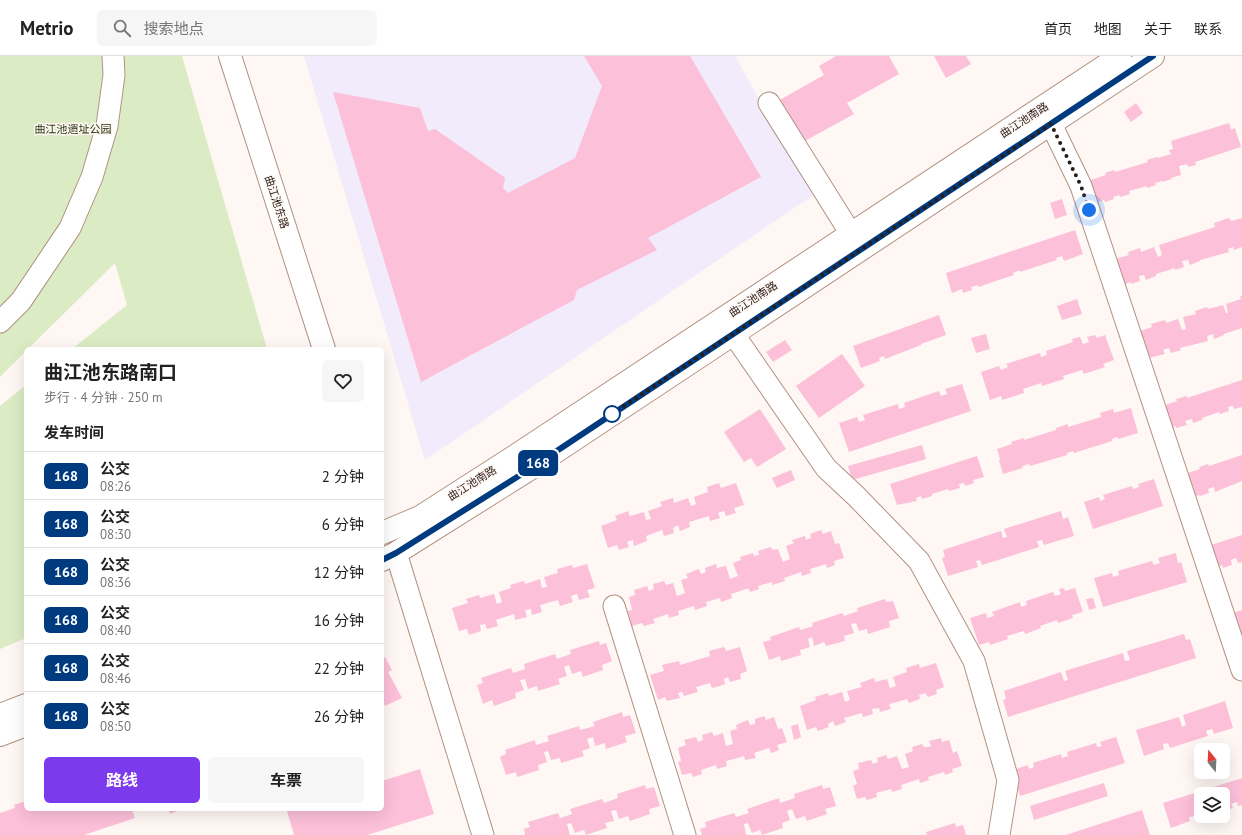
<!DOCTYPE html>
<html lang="zh">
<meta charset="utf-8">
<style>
:root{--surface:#fff;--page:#f6f6f6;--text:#222;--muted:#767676;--line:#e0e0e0;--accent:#7c3aed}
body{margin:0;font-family:"PT Sans","Noto Sans SC",sans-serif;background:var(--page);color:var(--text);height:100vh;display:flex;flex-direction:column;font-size:15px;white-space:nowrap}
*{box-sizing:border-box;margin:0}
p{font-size:13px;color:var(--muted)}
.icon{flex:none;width:22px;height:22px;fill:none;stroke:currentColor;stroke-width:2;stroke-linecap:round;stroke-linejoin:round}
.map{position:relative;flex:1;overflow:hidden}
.details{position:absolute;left:24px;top:291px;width:360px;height:464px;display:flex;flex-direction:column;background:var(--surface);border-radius:6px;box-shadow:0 4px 16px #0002}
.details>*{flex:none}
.badge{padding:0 8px;border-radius:6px;font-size:14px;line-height:26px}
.needle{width:26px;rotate:342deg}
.fabs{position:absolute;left:1194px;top:687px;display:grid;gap:8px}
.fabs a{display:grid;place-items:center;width:36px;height:36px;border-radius:6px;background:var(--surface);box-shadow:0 4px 16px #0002;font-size:20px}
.you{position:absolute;width:20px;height:20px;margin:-10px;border:3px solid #fff;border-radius:50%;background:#1a73e8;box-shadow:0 0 0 6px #1a73e833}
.map>.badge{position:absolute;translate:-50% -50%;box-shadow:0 0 0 2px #fff}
h2{padding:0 20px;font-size:15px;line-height:36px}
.round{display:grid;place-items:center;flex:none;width:42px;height:42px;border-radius:6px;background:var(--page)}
.head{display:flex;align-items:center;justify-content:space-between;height:68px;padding:0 20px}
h1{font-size:19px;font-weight:700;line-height:30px}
.cta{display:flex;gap:8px;margin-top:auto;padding:8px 20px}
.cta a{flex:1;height:46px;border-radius:6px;background:var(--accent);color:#fff;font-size:16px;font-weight:700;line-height:46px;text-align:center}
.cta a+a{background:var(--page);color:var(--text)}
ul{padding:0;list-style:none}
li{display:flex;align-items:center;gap:12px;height:48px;padding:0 20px;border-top:1px solid var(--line)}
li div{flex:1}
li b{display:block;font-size:15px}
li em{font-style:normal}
li .badge{min-width:44px;font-weight:700;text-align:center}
header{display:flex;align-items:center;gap:24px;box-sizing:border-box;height:56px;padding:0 20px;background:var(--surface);border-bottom:1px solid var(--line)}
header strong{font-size:19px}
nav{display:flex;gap:22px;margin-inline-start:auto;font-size:14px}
.search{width:280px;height:36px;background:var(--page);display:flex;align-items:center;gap:10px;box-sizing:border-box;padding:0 14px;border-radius:6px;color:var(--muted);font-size:15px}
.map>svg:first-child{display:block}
.commercial{fill:#f1ebfc}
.green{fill:#dbecc4}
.building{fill:#fcc0d9}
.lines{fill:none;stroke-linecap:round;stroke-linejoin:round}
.minor-casing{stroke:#b29282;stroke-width:23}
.major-casing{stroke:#b29282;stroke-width:24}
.minor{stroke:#fff;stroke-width:21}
.major{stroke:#fff;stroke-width:22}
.line-casing{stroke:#fff;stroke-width:9}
.line{stroke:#003b80;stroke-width:6}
.walk{stroke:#2a1d17;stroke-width:4;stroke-dasharray:0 7.2}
.stop-dot{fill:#fff;stroke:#003b80;stroke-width:2}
.labels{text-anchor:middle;stroke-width:3;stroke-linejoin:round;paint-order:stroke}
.street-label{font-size:11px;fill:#2a1d17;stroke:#fef7f3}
.park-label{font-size:11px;fill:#27350e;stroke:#fef7f3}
</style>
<header>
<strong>Metrio</strong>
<div class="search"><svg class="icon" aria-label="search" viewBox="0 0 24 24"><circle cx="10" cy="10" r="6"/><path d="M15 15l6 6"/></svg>搜索地点</div>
<nav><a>首页</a><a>地图</a><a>关于</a><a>联系</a></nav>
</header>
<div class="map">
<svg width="1242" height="779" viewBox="0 0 1242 779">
<rect width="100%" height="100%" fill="#fef7f3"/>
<!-- commercial -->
<path class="commercial" d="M304,0H735L813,139L425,404Z"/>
<!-- green -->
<path class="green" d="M0,0H182L267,293H72L127,249L115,207L28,293H26V295L0,321Z
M26,329V582L0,593V350Z"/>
<!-- building -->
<path class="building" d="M584,0H690L761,121L648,182L657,194L577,234L574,244L421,326L333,36L420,52L428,75L435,73L504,121L505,122L503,132L508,137L575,102L602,30Z
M836,0H889L899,18L847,47L854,58L801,87L778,45L824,19L819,10Z
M934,0H966L971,8L946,22Z
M1136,47L1143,57L1131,66L1124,56Z
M1229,67L1231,74L1235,72L1241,91L1195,106L1196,109L1188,111L1187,108L1179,110L1181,119L1171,122L1172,123L1162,126V125L1155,127L1156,129L1147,132V130L1129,135L1130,138L1120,141L1119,139L1113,141L1114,143L1105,146L1104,144L1095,147L1088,125L1106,119L1105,117L1114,114L1115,116L1148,106L1147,104L1157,101L1158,102L1171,98L1169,94L1173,93L1171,85Z
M1062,143L1067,159L1055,163L1050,147Z
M1229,162L1231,165L1242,162V191L1234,194L1233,191L1228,193L1229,196L1200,204V205L1190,209L1188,204L1182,205L1184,211L1175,214V212L1156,218V220L1146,224L1144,219L1139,220L1140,225L1131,228V226L1120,230L1115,203L1129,199L1128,196L1140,192L1141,196L1154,191L1158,201L1162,199L1159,189L1215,171L1214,167Z
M1075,174L1083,198L1064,205L1062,200L1056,202L1057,204L1020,216V214L1013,217L1014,219L978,231V229L971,231L972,234L963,237L962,233L952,237L946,217Z
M1240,240H1242V272L1224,278V279L1214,283L1213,278L1207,280L1208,285L1180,292L1181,294L1171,297L1169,292L1163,294L1165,298L1144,303L1137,276L1152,271L1151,268L1165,264L1166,267L1178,263L1182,274L1186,273L1183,261L1196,258L1195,255L1207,251L1208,253L1223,249L1226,257H1228L1226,248L1241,243Z
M1077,243L1082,258L1062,264L1057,250Z
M939,259L946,279L921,288V289L885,303L884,300L879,302L880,305L861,312L853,290Z
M986,278L990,293L976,297L971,282Z
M1095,279L1097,282L1105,279L1114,304L1103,308L1105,311L1084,318L1082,314L1063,320L1064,323L1042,330L1041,327L1023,333L1024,337L1002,344L1001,340L990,344L981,316L999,310L1001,314L1008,311L1006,308L1040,297L1041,301L1047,299L1046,295L1073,286L1072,283L1080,281L1083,288L1089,286L1087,281Z
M785,284L792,294L773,306L766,296Z
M842,298L865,330L819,362L796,330Z
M1242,324V351L1234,353L1233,350L1228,351L1229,355L1220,358L1219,356L1202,362V364L1193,367L1192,363L1185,365L1187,369L1176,372V370L1167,373L1160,351L1177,345L1176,343L1187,340V342Z
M962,328L971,355L849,396L839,367L857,361L859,366L865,364L863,359L898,348L899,353L905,351L904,347L939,335L941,340L947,338L945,333Z
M1131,352L1138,377L1118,383V381L1112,383V385L1074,397L1073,395L1067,397V399L1030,410L1029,408L1022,410L1023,412L1003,418L999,404L1000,403L997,393L1012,388L1011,386L1024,382V384L1056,374V372L1068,368V371L1101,361L1100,357L1113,353L1114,357Z
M760,353L786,393L757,411L751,402L744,406L724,376Z
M922,389L926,403L852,424L848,410Z
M1242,399V425L1215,436L1214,431L1208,433L1209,437L1200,440L1199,439L1190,442L1182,419L1200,413L1199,411L1208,408L1209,410Z
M977,400L984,421L973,424L974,427L965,430L964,427L959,428L960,432L949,435L948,433L932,438V440L922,443L921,440L916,442L917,445L897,449L890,428Z
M791,414L795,424L777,432L772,422Z
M1154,423L1163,450L1093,473L1084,446L1099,441L1100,445L1105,443L1103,439L1132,430L1133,433L1139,431L1138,428Z
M719,427L721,432L736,427L744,449L734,452L736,457L726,460L724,455L718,457L720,462L710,465L709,460L689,466L690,471L680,475L678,469L673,472L674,477L664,480L662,474L646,480L647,485L634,490L633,484L627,486L629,491L619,494L617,489L608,492L601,470L617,464L615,460L628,455L630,460L644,456L646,464L651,463L648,455L662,450L660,446L673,442L674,447L688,442L691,450L696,448L694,441L708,436L707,431Z
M1061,455L1063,463L1068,461L1074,480L1044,489L1042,484L1037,485L1039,491L982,509L980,504L976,505L978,511L948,520L942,502L945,501L943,494L1001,475L1003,482L1007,481L1004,473Z
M821,474L823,478L831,475L835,488L839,487L844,502L834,505L835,509L827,512L826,508L810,513L811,517L802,520L801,516L784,522L785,525L772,529V526L758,530L759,533L750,536L749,533H746L731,538L732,542L721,546L720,542L706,546L707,550L695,554L694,550L678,555L679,559L669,562L668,558L653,563L655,567L644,570L642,567L632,570L628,555L632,554L629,541L635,539L634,534L647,530L649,535L654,533L653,528L664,525L666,529L673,527L677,540L685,537L681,524L688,522L686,518L699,513L701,518L706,516L705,512L716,508L717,512L726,510L730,523L738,520L733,507L741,504L740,501L753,497L754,500L759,499L758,495L771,491L772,494L778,493L783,506L790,503L786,490L794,487L792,484L805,480L806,484L811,482L810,478Z
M1242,479V506L1238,507L1236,502L1231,504L1232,509L1223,512L1222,509L1212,512L1205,491Z
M1176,497L1178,507L1181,506L1187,526L1103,551L1094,522L1112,517L1113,521L1119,519L1118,515L1152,505L1154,509L1160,507L1158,502Z
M587,508L595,532L587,534L590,541L579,544L577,538L571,540L573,546L560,550L558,544L540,549L542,556L532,559L531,553L525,554L527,561L515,564L514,558L496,564L498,570L487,573L485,568L480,569L481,575L469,579L467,573L459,575L452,552L468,547L466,543L479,539L480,542L494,538L497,548L502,546L499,536L511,532L510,529L524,525L525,528L540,523L542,532L547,531L544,521L558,517L557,513L572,509L573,512Z
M1064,532L1065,535L1075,532L1083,556L1072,559L1073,562L1058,567L1057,564L1040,570L1041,572L1025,578L1024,575L1007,580L1008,583L990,589L989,586L979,589L970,562L986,557L987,562L994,560L992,556L1020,546L1021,551L1027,549L1026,545L1053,536L1055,540L1061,538L1059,533Z
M1093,542L1096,552L1089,554L1086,543Z
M885,543L886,546L893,545L899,562L889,565L890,571L868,578L867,573L859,575L856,567L851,568L854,577L844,580L845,585L826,590L824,586L814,590L812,581L808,583L810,591L800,594L801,599L781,605L780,600L769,604L763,586L771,584L770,581L799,571L800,574L807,572L813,570L812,567L842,557L844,560L858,555L857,552Z
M1242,554V582L1230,558Z
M1184,578L1186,584L1190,583L1196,602L1008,661L1003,644L1006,643L1004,635L1061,616L1064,625L1068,624L1065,615L1123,597L1125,605L1130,604L1127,595Z
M599,585L600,589L606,587L612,605L602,609L603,614L583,621L581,615L572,618L569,609L564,611L567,620L558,623L560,628L538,635L537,630L528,633L525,623L520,624L524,634L515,637L516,642L494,650L492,644L483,648L477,629L483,627L481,622L511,612L513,617L525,613L524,608L555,598L557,603L571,598L570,594Z
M724,591L726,595L740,591L747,615L740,618L741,623L730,626L728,621L724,623L725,628L720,630L712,632L710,627L696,631L698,636L684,640L682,636L678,637L680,642L667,645L665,641L658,644L650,619L664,615L662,609L679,605L680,609L710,600L709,595Z
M385,601L392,614L388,616L402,642L385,650L384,648L382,649V603Z
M936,607L944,631L936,634L937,638L928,641L925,637L919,639L920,643L909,647L907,643L890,648L889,649L891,653L880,656L879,652L872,653L873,658L863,661L862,657L844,662L846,666L835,670L833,665L828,668L829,671L818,675L816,671L807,674L800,650L816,644L815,641L828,637L829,640L842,636L845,646L850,644L847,635L862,631L860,627L874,622L875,626L887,623L890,632L896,630L893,621L907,616L906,612L919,608L920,612Z
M1225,645L1233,672L1214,678L1212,673L1206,675L1208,680L1170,692L1168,687L1163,688L1164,693L1144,700L1136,674L1179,661L1182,671L1186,669L1183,659Z
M622,656L623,661L630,659L636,677L625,680L627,686L606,693L605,687L595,690L593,681L587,683L590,692L582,695L584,700L561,707L560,702L551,704L548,695L544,696L547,706L538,709L539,714L517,721L516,716L506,719L500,701L506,698L505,694L535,684L536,689L549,685L547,680L579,670L580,674L595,670L593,666Z
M764,660L766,664L774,661L778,673L782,672L787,686L777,689L779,694L771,697L769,692L754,697L756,702L745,704L744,700L734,703L726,705L727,710L717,713L716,709L701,714L702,718L693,721L691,717L682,719L678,706L681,705L678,692L686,689L684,684L696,681L698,686L703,684L702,679L712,676L714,680L723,677L726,690L729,689L733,688L730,675L737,673L736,669L748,664L750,669L755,668V663Z
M798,668L801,681L794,684L791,670Z
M1116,681L1125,707L1020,740L1013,714L1028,709L1029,713L1034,711L1033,707L1061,698L1062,702L1068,700L1067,696L1096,687L1097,691L1102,690L1100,686Z
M941,682L942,686L949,684L953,697L957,695L962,710L952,713L953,716L945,719L944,716L928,721L929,724L920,727L919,723L901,729L902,733L892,736L891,733L876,737L877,741L867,744L865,741L857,743L853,730L857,728L853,715L859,713L858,707L871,704L873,708L878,706L877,702L886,699L888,703L897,700L902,713L909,711L905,698L913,695L912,691L922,688L924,691H928L931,690L929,685Z
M420,713L434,758L367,779H294L287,755L294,753H382V725Z
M1242,722V749L1238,750L1237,746L1231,748L1233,752L1223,755V738H1201V760H1207L1196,764L1195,760L1189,761L1190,765L1171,772L1163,747Z
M1104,727L1108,740L1034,764L1030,750Z
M645,729L646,733L654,731L660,750L649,753L650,758L630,765L628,760L619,763L616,754L611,755L614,765L605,767L607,772L586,779L584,774L575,777L571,767L567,768L570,779H525L524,773L530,771L528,766L558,757L560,762L572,758L570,753L602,743L604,747L618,742L617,738Z
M822,729L823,733L830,731L836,750L825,753L827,758L807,765L805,760L796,763L792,753L787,755L790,764L782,767L783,772L762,779L760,774L752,777L748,767L744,768L746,779H702L700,773L706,771L705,766L734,757L736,761L749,757L747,753L779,742L780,747L795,742L794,738Z
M26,745V753H132L135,762L84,779H0V757L15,752L14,749Z
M168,753H182L170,758Z
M1142,754L1150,779H1066Z
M955,767L956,771L963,769L966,779H927L926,776Z"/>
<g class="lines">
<!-- minor casing -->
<g class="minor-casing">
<path id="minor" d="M769,47L851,178
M1051,68L1081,130L1242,614
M723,263L826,412L856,440L919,505L974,605L1008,724L999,779
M0,266L21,245L70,172L92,121L107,70L114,19L113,0
M396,497L483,779
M614,550L685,779"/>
</g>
<!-- major casing -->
<g class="major-casing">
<path id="major" d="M230,0L324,293
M382,477L420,461L515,400L1120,0
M382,504L396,497L525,416L1153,0
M0,659L26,649
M0,679L26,669"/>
</g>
<!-- minor -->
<use href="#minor" class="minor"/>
<!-- major -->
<use href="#major" class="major"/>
</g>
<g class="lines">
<!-- line casing -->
<g class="line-casing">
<path id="line" d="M382,504L396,497L525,416L1153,0"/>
</g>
<!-- line -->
<use href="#line" class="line"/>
<!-- walk -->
<path class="walk" d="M612,358L1051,68L1081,130L1089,154"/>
</g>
<!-- markers -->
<circle class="stop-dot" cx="612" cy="358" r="8"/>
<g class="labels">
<!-- street labels -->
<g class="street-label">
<text transform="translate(1024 64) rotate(-33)" y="4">曲江池南路</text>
<text transform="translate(277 146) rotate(72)" y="4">曲江池东路</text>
<text transform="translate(753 243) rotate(-33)" y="4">曲江池南路</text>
<text transform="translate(472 427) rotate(-32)" y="4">曲江池南路</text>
</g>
<!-- park labels -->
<g class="park-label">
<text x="73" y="77">曲江池遗址公园</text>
</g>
</g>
</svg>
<div class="fabs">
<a><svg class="needle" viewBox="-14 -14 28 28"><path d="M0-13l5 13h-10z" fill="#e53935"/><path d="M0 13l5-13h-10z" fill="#767676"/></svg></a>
<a><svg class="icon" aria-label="layers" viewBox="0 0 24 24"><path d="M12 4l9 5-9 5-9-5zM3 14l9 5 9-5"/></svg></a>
</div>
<div class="you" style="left:1089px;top:154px"></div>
<b class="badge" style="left:538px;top:407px;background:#003b80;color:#fff">168</b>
<section class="details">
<div class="head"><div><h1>曲江池东路南口</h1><p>步行 · 4 分钟 · 250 m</p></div><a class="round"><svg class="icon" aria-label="heart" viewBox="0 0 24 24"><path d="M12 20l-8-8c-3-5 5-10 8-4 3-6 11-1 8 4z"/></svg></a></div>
<h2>发车时间</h2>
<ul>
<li><span class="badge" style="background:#003b80;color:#fff">168</span><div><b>公交</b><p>08:26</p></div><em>2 分钟</em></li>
<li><span class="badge" style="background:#003b80;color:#fff">168</span><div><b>公交</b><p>08:30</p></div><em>6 分钟</em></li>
<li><span class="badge" style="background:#003b80;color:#fff">168</span><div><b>公交</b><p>08:36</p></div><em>12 分钟</em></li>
<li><span class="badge" style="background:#003b80;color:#fff">168</span><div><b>公交</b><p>08:40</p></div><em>16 分钟</em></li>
<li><span class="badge" style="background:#003b80;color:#fff">168</span><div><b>公交</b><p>08:46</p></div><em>22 分钟</em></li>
<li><span class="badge" style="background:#003b80;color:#fff">168</span><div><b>公交</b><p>08:50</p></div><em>26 分钟</em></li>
</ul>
<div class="cta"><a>路线</a><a>车票</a></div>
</section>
</div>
